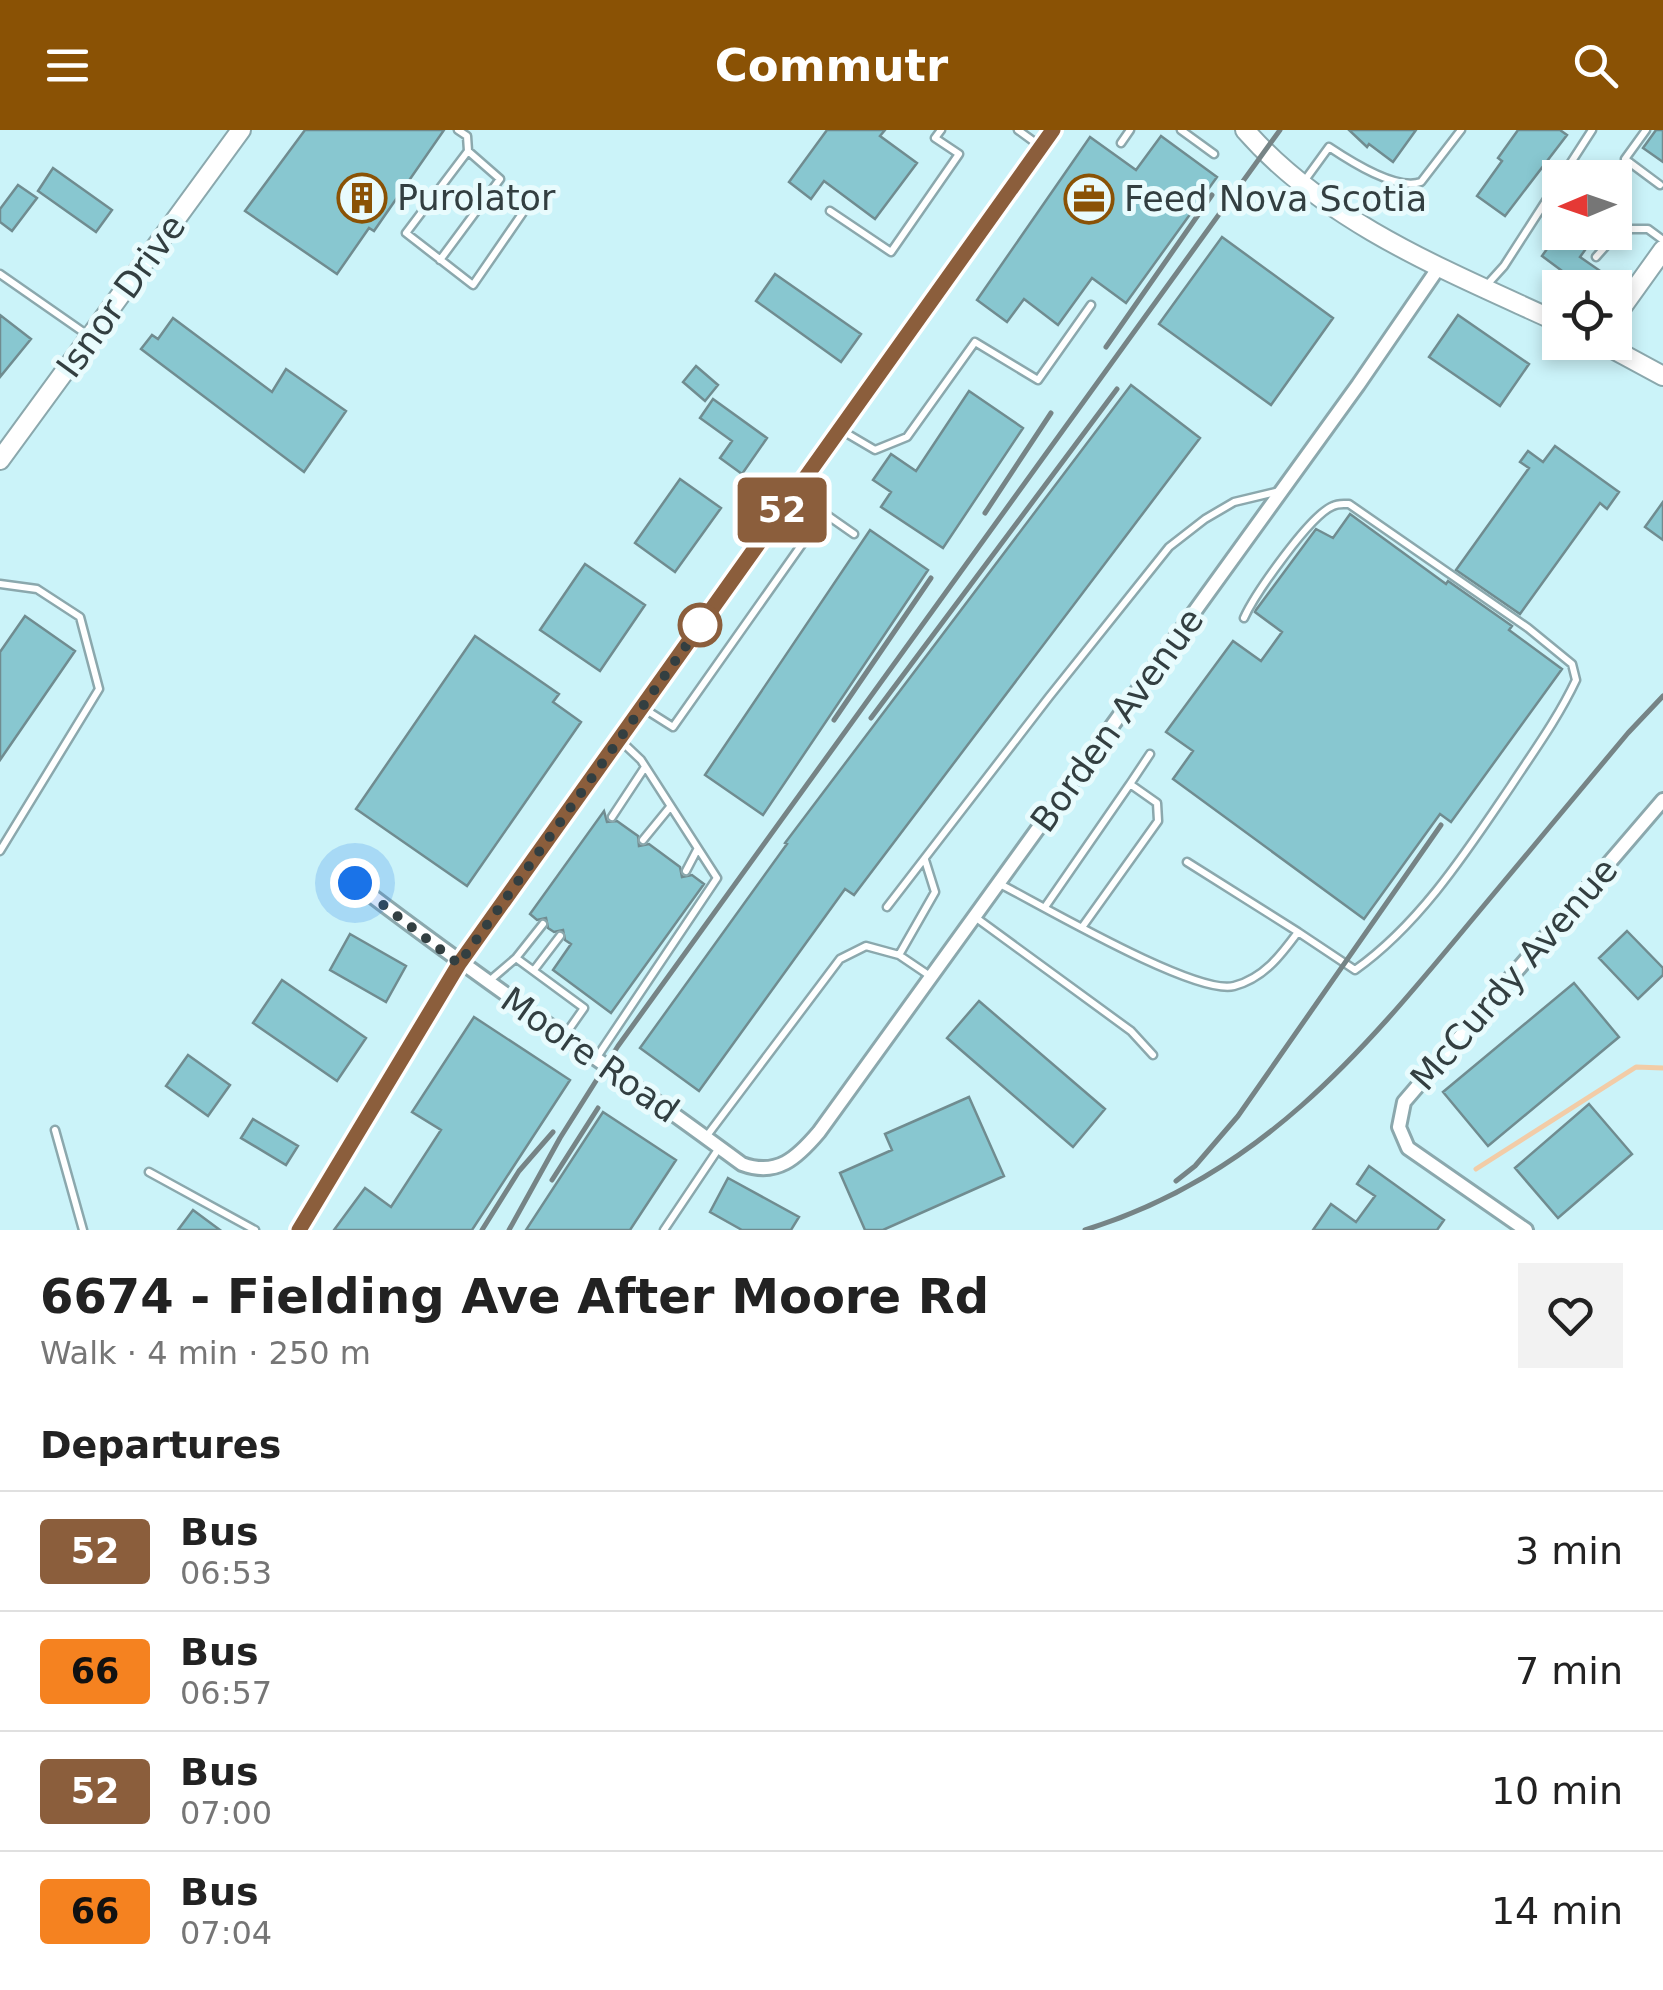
<!DOCTYPE html>
<meta charset="utf-8">
<style>
:root{--surface:#fff;--page:#f2f2f2;--text:#222;--muted:#767676;--line:#e0e0e0;--accent:#8a5205}
body{margin:0;font-family:"DejaVu Sans",sans-serif;background:var(--page);color:var(--text);height:100vh;display:flex;flex-direction:column;font-size:38px;white-space:nowrap}
*{box-sizing:border-box;margin:0}
p{font-size:32px;color:var(--muted)}
.icon{flex:none;width:55px;height:55px;fill:none;stroke:currentColor;stroke-width:2;stroke-linecap:round;stroke-linejoin:round}
.map{position:relative;height:1100px;overflow:hidden}
.sheet{display:flex;flex-direction:column;background:var(--surface);flex:1}
.sheet>*{flex:none}
.badge{padding:0 20px;border-radius:8px;font-size:35px;line-height:65px}
.needle{width:65px;rotate:268deg}
.buttons{position:absolute;left:1542px;top:30px;display:grid;gap:20px}
.buttons a{display:grid;place-items:center;width:90px;height:90px;border-radius:0px;background:var(--surface);box-shadow:0 5px 15px #0003;font-size:50px}
.you{position:absolute;width:50px;height:50px;margin:-25px;border:8px solid #fff;border-radius:50%;background:#1a73e8;box-shadow:0 0 0 15px #1a73e833}
.map>.badge{position:absolute;translate:-50% -50%;box-shadow:0 0 0 5px #fff}
h2{padding:0 40px;font-size:38px;line-height:90px}
.round{display:grid;place-items:center;flex:none;width:105px;height:105px;border-radius:0px;background:var(--page)}
.overview{display:flex;align-items:center;justify-content:space-between;height:170px;padding:0 40px}
h1{font-size:48px;font-weight:700;line-height:75px}
ul{padding:0;list-style:none}
li{display:flex;align-items:center;gap:30px;height:120px;padding:0 40px;border-top:2px solid var(--line)}
li div{flex:1}
li b{display:block;font-size:38px}
li em{font-style:normal}
li .badge{min-width:110px;font-weight:700;text-align:center}
header{display:flex;justify-content:space-between;align-items:center;height:130px;padding:0 40px;background:var(--accent);color:#fff;font-size:45px;font-weight:700}
.map>svg:first-child{display:block}
.built{fill:#cbf3f9;fill-rule:evenodd}
.lines{fill:none;stroke-linecap:round;stroke-linejoin:round}
.stream{stroke:#f2cca7;stroke-width:5}
.building{fill:#88c7d0;stroke:#708c90;stroke-width:2.5}
.lane-casing{stroke:#8ba8ad;stroke-width:11}
.street-casing{stroke:#8ba8ad;stroke-width:18}
.secondary-casing{stroke:#8ba8ad;stroke-width:22}
.lane{stroke:#fff;stroke-width:6}
.street{stroke:#fff;stroke-width:12}
.secondary{stroke:#fff;stroke-width:18}
.rail{stroke:#768486;stroke-width:5}
.line-casing{stroke:#fff;stroke-width:22}
.line{stroke:#8b5e3c;stroke-width:15}
.walk{stroke:#333f41;stroke-width:10;stroke-dasharray:0 18}
.stop-dot{fill:#fff;stroke:#8b5e3c;stroke-width:5}
.labels{text-anchor:middle;stroke-width:10;stroke-linejoin:round;paint-order:stroke}
.poi-label{font-size:35px;fill:#333f41;stroke:#e8fbfd;text-anchor:start}
.street-label{font-size:35px;fill:#333f41;stroke:#e8fbfd}
</style>
<header><svg class="icon" aria-label="menu" viewBox="0 0 24 24"><path d="M4 6h16M4 12h16M4 18h16"/></svg>Commutr<svg class="icon" aria-label="search" viewBox="0 0 24 24"><circle cx="10" cy="10" r="6"/><path d="M15 15l6 6"/></svg></header>
<div class="map">
<svg width="1663" height="1100" viewBox="0 0 1663 1100">
<rect width="100%" height="100%" fill="#e8fbfd"/>
<!-- built -->
<path class="built" d="M0,0H1663V1100H0ZM1560,48H1615V102H1560ZM1560,158H1615V212H1560Z"/>
<g class="lines">
<!-- stream -->
<path class="stream" d="M1476,1039L1636,937L1663,938"/>
</g>
<!-- building -->
<path class="building" d="M305,0H444L374,101L369,98L337,144L245,81Z
M827,0H885L880,6L917,33L875,89L824,51L811,69L789,52Z
M1349,0H1416L1393,32L1369,14L1367,17Z
M1518,0H1560L1567,5L1505,86L1477,66L1502,31L1498,28Z
M1656,0H1663V32L1643,18Z
M1161,6L1217,47L1126,173L1092,148L1058,195L1024,169L1007,192L977,170L1090,7L1136,40Z
M53,38L112,80L96,102L38,61Z
M18,55L37,68L12,101L0,92V79Z
M1559,102H1598L1580,127L1606,145L1597,158H1585L1542,126Z
M1222,107L1333,188L1271,275L1159,194Z
M775,144L861,204L841,232L756,171Z
M0,185L31,209L0,247Z
M1458,185L1529,234L1500,276L1429,227Z
M173,188L272,262L286,239L346,281L304,342L141,219L152,205L158,209Z
M696,236L718,255L705,271L683,252Z
M1131,255L1200,308L854,765L845,759L699,961L640,918L787,714L785,713Z
M969,261L1023,298L943,418L881,377L891,362L873,350L891,324L916,341Z
M713,269L767,308L742,344L720,328L732,311L700,288Z
M1555,316L1619,362L1607,379L1600,373L1520,484L1456,440L1529,338L1520,332L1528,321L1543,332Z
M680,349L721,378L675,442L635,413Z
M1663,372V410L1645,397Z
M1350,384L1446,454L1448,451L1512,496L1509,500L1562,539L1451,692L1440,684L1364,789L1173,649L1193,621L1166,602L1233,511L1261,531L1282,502L1255,482L1256,480L1316,399L1333,408Z
M870,400L928,440L763,685L705,645Z
M585,434L645,475L600,541L540,500Z
M25,486L75,521L0,630V522Z
M475,506L559,564L553,572L581,592L467,756L356,679Z
M604,681L607,692L617,691L638,706L639,716L649,714L680,737L682,747L692,745L704,754L611,883L553,840L571,814L565,810L563,800L554,802L548,798L546,788L537,790L530,784Z
M1627,801L1663,838V845L1638,869L1599,828Z
M350,804L406,836L386,872L330,840Z
M282,850L366,908L337,951L253,893Z
M1574,853L1619,907L1488,1016L1443,962Z
M979,871L1105,979L1073,1017L947,908Z
M474,887L570,950L472,1100H334L365,1058L391,1077L441,1000L412,982Z
M188,925L230,955L208,986L166,956Z
M969,967L1004,1046L883,1100H865L840,1043L892,1020L885,1004Z
M1589,974L1632,1024L1558,1088L1515,1038Z
M603,982L676,1030L630,1100H526Z
M253,989L298,1016L286,1035L241,1008Z
M1369,1036L1444,1090L1437,1100H1313L1331,1074L1356,1092L1375,1066L1357,1054Z
M728,1048L799,1087L791,1100H742L710,1082Z
M193,1080L220,1100H178Z"/>
<g class="lines">
<!-- lane casing -->
<g class="lane-casing">
<path id="lane" d="M458,0L467,6L468,21L406,103L473,155L524,81
M1018,0L1040,16
M1181,0L1214,24
M1646,0L1625,29L1660,55
M1121,13L1130,0
M1561,48L1592,0
M1305,50L1329,17C1350,31 1396,61 1421,52L1461,0
M830,81L891,122L959,24L935,8L941,0
M1596,127L1621,99H1648L1663,110
M440,130L500,49L468,21
M0,144L89,206
M1485,157L1504,136L1560,49
M841,300L875,320L907,307L975,212L1038,250L1091,175
M0,454L37,459L80,487L99,559L0,721
M643,578L673,597L824,383L854,404
M1130,654L1150,624
M612,687L645,637
M643,710L670,677
M1187,732L1298,802
M686,741L697,720
M1000,754C1041,775 1196,866 1234,856C1264,848 1281,825 1298,802L1355,840C1420,794 1467,721 1511,656C1534,621 1558,588 1576,550L1572,534L1528,498L1349,374C1344,374 1338,373 1333,376C1310,385 1255,464 1244,488
M887,777L1049,567L1169,417L1205,389L1234,372L1280,361
M1045,777L1130,654L1157,673L1158,691L1083,796
M975,787L1131,901L1153,925
M899,825L935,762L925,730
M516,828L543,794
M534,840L560,806
M488,852L516,828L584,878L565,905
M597,927L717,748L641,630L621,611
M55,1000L83,1100
M706,1007L840,829L866,816L899,825L930,846
M149,1042L255,1100
M664,1100L719,1018"/>
</g>
<!-- street casing -->
<g class="street-casing">
<path id="street" d="M355,753C481,850 614,939 742,1034C777,1047 797,1028 819,1002L1358,255L1439,137
M299,1100L459,834L1053,0
M1526,1100L1408,1018L1399,997L1404,972L1663,670"/>
</g>
<!-- secondary casing -->
<g class="secondary-casing">
<path id="secondary" d="M1245,0C1327,94 1450,142 1560,193
M1615,187L1663,120
M1600,212L1663,246
M0,330L241,0"/>
</g>
<!-- lane -->
<use href="#lane" class="lane"/>
<!-- street -->
<use href="#street" class="street"/>
<!-- secondary -->
<use href="#secondary" class="secondary"/>
<!-- rail -->
<path class="rail" d="M1106,217L1212,65
M985,383L1051,283
M871,588L1117,259
M834,590L931,448
M552,1050L598,978
M1176,1051L1195,1036L1238,986L1441,695
M482,1100L519,1041L553,1002
M509,1100L560,1008L618,916L1280,0
M1085,1100C1260,1045 1359,926 1471,791C1523,728 1576,666 1628,603L1663,566"/>
</g>
<g class="lines">
<!-- line casing -->
<g class="line-casing">
<path id="line" d="M299,1100L459,834L1053,0"/>
</g>
<!-- line -->
<use href="#line" class="line"/>
<!-- walk -->
<path class="walk" d="M355,753L459,834L708,485L700,495"/>
</g>
<!-- icons -->
<defs>
<g id="building-ring" transform="scale(2.5)"><circle r="9.5" fill="#e8fbfd" stroke="#8a5205" stroke-width="1.5"/><path d="M-4-6H4V6H1V3H-1V6H-4ZM-2.5-4.3h1.7v1.8h-1.7ZM.8-4.3h1.7v1.8H.8ZM-2.5-1h1.7V.8h-1.7ZM.8-1h1.7V.8H.8Z" fill="#8a5205"/></g>
<g id="office-ring" transform="scale(2.5)"><circle r="9.5" fill="#e8fbfd" stroke="#8a5205" stroke-width="1.5"/><path d="M-6-3h4V-5.5h4V-3h4V5H-6ZM-1-4.5V-3h2v-1.5ZM-6 0V1H6V0Z" fill="#8a5205"/></g>
</defs>
<g fill-rule="evenodd">
<use href="#building-ring" x="362" y="68"/>
<use href="#office-ring" x="1089" y="69"/>
</g>
<!-- markers -->
<circle class="stop-dot" cx="700" cy="495" r="20"/>
<g class="labels">
<!-- poi labels -->
<g class="poi-label">
<text x="397" y="80">Purolator</text>
<text x="1124" y="81">Feed Nova Scotia</text>
</g>
<!-- street labels -->
<g class="street-label">
<text transform="translate(121 166) rotate(-54)" y="12">Isnor Drive</text>
<text transform="translate(1117 590) rotate(-54)" y="12">Borden Avenue</text>
<text transform="translate(1514 844) rotate(-49)" y="12">McCurdy Avenue</text>
<text transform="translate(590 925) rotate(35)" y="12">Moore Road</text>
</g>
</g>
</svg>
<div class="buttons">
<a><svg class="needle" viewBox="-14 -14 28 28"><path d="M0-13l5 13h-10z" fill="#e53935"/><path d="M0 13l5-13h-10z" fill="#767676"/></svg></a>
<a><svg class="icon" aria-label="locate" viewBox="0 0 24 24"><circle cx="12" cy="12" r="6"/><path d="M12 2v4M12 18v4M2 12h4M18 12h4"/></svg></a>
</div>
<div class="you" style="left:355px;top:753px"></div>
<b class="badge" style="left:782px;top:380px;background:#8b5e3c;color:#fff">52</b>
</div>
<section class="sheet">
<div class="overview"><div><h1>6674 - Fielding Ave After Moore Rd</h1><p>Walk · 4 min · 250 m</p></div><a class="round"><svg class="icon" aria-label="heart" viewBox="0 0 24 24"><path d="M12 20l-8-8c-3-5 5-10 8-4 3-6 11-1 8 4z"/></svg></a></div>
<h2>Departures</h2>
<ul>
<li><span class="badge" style="background:#8b5e3c;color:#fff">52</span><div><b>Bus</b><p>06:53</p></div><em>3 min</em></li>
<li><span class="badge" style="background:#f58220;color:#111">66</span><div><b>Bus</b><p>06:57</p></div><em>7 min</em></li>
<li><span class="badge" style="background:#8b5e3c;color:#fff">52</span><div><b>Bus</b><p>07:00</p></div><em>10 min</em></li>
<li><span class="badge" style="background:#f58220;color:#111">66</span><div><b>Bus</b><p>07:04</p></div><em>14 min</em></li>
</ul>
</section>
